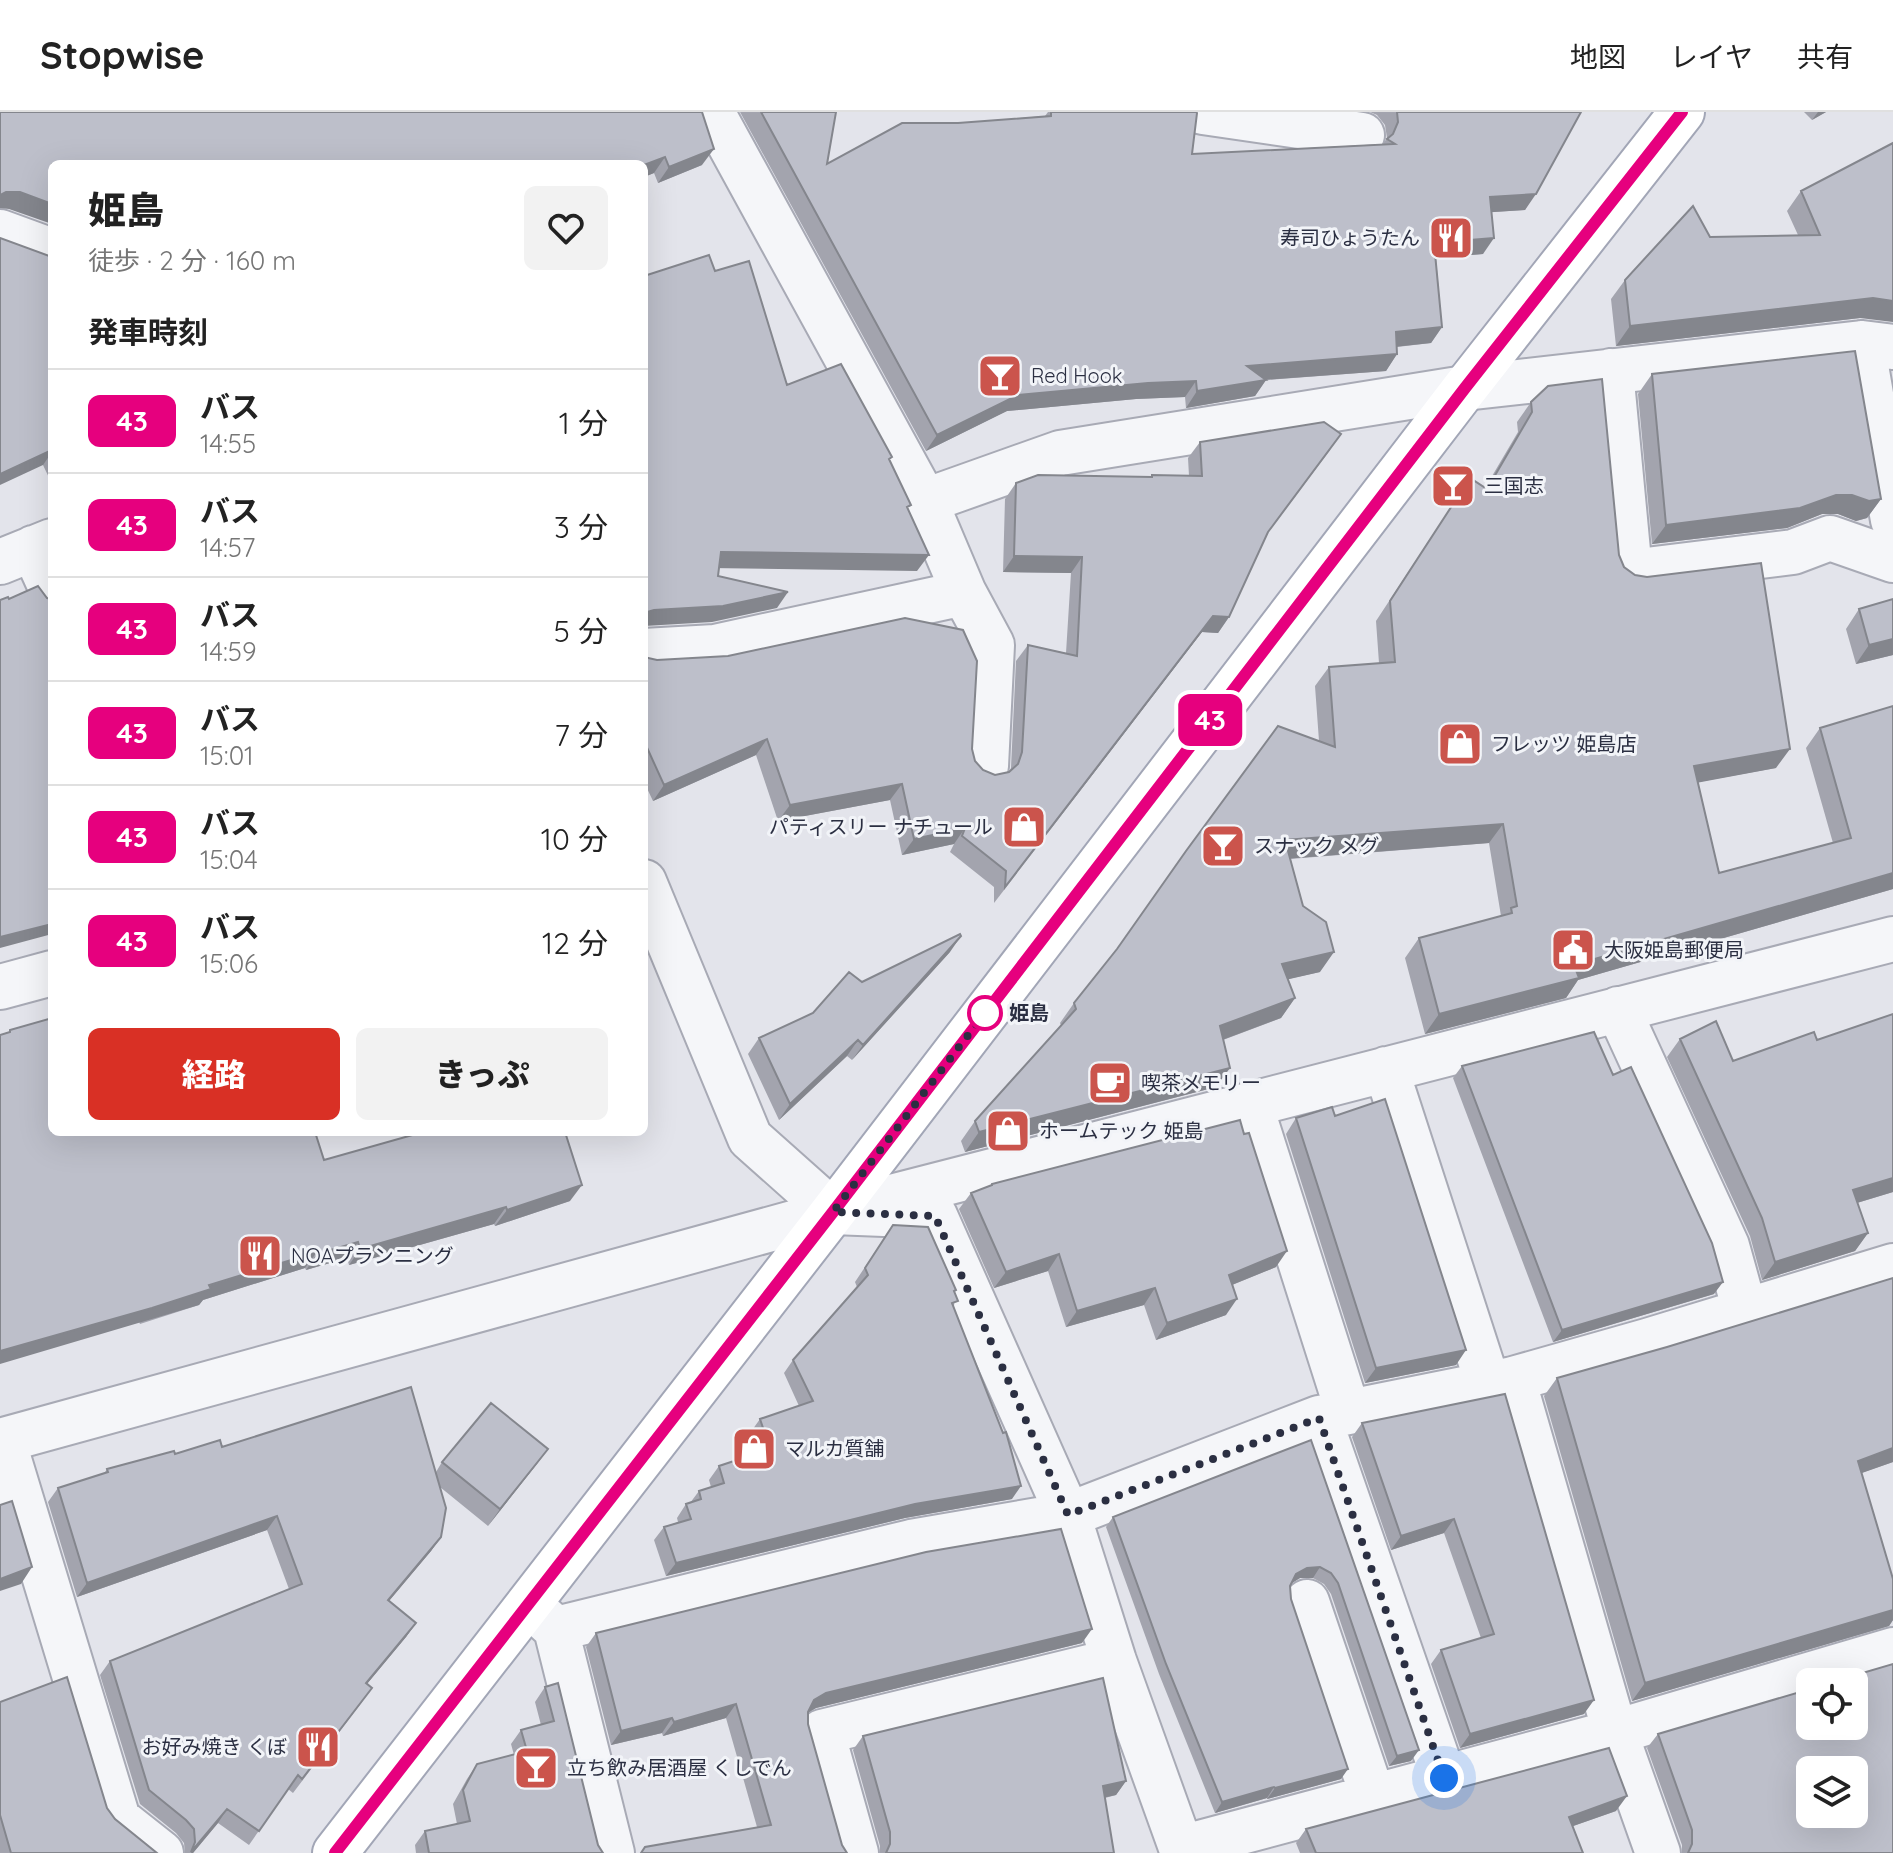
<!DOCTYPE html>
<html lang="ja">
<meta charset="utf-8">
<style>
:root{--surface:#fff;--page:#f2f2f2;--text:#222;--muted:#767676;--line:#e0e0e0;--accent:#d93025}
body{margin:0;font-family:Quicksand,"Noto Sans JP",sans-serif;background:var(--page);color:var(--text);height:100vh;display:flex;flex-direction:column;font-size:30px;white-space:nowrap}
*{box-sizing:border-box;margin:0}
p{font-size:26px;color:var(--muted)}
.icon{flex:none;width:44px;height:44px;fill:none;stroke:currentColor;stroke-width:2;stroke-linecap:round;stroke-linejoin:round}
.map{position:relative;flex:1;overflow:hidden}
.details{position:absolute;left:48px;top:48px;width:600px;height:976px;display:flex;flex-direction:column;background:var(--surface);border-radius:12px;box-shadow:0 8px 32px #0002}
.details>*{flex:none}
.badge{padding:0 16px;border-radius:12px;font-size:28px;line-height:52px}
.tools{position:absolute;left:1796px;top:1556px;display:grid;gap:16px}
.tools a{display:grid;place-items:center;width:72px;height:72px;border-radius:12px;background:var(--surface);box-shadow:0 8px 32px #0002;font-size:40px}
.you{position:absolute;width:40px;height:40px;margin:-20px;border:6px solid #fff;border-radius:50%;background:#1a73e8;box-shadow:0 0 0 12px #1a73e833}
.map>.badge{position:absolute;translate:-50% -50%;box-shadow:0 0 0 4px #fff}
h2{padding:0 40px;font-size:30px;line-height:72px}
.round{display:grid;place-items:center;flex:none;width:84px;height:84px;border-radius:12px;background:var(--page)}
.headline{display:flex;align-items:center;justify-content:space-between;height:136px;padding:0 40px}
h1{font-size:38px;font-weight:800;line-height:60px}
.primary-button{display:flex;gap:16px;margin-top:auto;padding:16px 40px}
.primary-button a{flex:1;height:92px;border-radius:12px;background:var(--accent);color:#fff;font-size:32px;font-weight:800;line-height:92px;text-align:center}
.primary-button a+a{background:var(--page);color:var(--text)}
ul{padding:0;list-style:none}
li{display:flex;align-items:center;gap:24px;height:104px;padding:0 40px;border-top:2px solid var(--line)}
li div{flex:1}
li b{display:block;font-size:30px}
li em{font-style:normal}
li .badge{min-width:88px;font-weight:700;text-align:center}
header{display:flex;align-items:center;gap:48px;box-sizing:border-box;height:112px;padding:0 40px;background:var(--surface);border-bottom:2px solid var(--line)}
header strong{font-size:38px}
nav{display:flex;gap:44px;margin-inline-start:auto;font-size:28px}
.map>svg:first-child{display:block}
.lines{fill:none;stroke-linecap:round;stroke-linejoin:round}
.minor-casing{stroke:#a8aab5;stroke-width:48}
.major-casing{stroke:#a2a6b6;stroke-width:48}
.minor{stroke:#f5f6f9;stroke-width:44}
.major{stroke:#fff;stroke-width:44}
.wall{fill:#a3a4ae}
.shaded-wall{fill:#84868d}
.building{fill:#bdbfca;stroke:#84868d;stroke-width:2;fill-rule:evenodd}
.line-casing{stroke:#fff;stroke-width:18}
.line{stroke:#e6007e;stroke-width:12}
.walk{stroke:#2b2f42;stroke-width:8;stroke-dasharray:0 14.4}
.stop-dot{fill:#fff;stroke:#e6007e;stroke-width:4}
.labels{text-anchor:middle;stroke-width:6;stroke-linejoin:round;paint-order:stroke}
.poi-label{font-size:20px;fill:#2b2f42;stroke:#f2f4f8;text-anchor:start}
.stop-label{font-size:20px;font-weight:bold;fill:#2b2f42;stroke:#f2f4f8;text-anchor:start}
</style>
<header>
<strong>Stopwise</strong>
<nav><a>地図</a><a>レイヤ</a><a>共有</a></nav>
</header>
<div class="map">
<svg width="1893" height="1741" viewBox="0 0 1893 1741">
<rect width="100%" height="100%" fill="#e3e4eb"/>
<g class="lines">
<!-- minor casing -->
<g class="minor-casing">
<path id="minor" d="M712,0L925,389L964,481L992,533L986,654
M1203,0L1362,23
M0,120L52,139
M1862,231L1893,408
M1611,259L1630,460L1793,440L1830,426L1893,448
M925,389L1060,341L1465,276L1862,231L1893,235
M33,436L52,478
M0,450L52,429
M644,539L715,535L964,481
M644,770L750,1026L833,1100L935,1104L1068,1403L1114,1549L1183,1741
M0,875L52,861
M1618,897L1727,1134L1745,1199
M1386,957L1488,1272
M1250,992L1348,1300
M1513,1267L1615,1620L1658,1741
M1319,1306L1444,1666
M3,1328L118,1707L161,1741
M0,1329L833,1100L1893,827
M1307,1490L1373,1685
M536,1499L556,1517L612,1741
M556,1517L911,1430L1068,1403L1319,1306L1513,1267L1647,1229L1893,1154
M1181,1736L1615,1620L1893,1538
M856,1741L822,1620L1114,1549"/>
</g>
<!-- major casing -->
<g class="major-casing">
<path id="major" d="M335,1741L833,1100L1465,276L1682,0"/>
</g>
<!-- minor -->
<use href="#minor" class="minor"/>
<!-- major -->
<use href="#major" class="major"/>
</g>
<!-- wall -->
<path class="wall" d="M702,0V53L658,71L654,61L644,65V52L9,97Z
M740,0H836L827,52L958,11L1045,4L1048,0H1196L1192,42L1383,32L1387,26L1385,13L1377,3L1370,0H1581L1525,98L1492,100L1483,142L1436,146L1442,215L1431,231L1397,235V242L1386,259L1266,268L1255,284L1186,296L1185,285L1136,287L1007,299L926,339Z
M1804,0H1826L1812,8Z
M1801,79L1860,206L1616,234L1611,187L1625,168L1710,125L1798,123L1787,99Z
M3,127L52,145V372L43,353Z
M1652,262L1881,387L1867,406L1856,409L1838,402H1822L1787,416L1652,432L1638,282Z
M1531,290L1619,443L1624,455L1776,656L1698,670L1719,761L1833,731L1806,636L1820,616L1893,594V777L1578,868L1566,886L1425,922L1405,846L1419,826L1501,804L1489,731L1290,747L1320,860L1288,867L1295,886L1281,906L1223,928L1216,975L965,1040L961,1029L975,1009L1061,913L1060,911L1074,891L1319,629L1315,574L1329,555L1379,551L1376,509L1470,366L1485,376L1518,320L1517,310Z
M1200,330L1330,338L1266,423L1229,505L1218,521L1202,520L994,791V775L950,740L954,732L902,743L890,688L778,709L756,643L653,689L644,670V545L972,637L975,649L983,658L995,663L1009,660L1011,656L1016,549L1028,533L1066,541L1071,461L1003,460L1005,387L1016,371L1150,365L1152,363L1189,364L1188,346Z
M1893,487V543L1856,552L1846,517L1859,497Z
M950,840L852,948L847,944L779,1008L748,942L759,926L813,901L862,870Z
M1893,902V1080L1857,1091L1868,1121L1855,1139L1762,1168L1750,1124L1667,945L1680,927L1733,949L1817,928Z
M10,918L324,1048L570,1089L495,1114L494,1112L349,1153L347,1146L306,1158L305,1156L203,1188L199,1193L140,1212L8,921Z
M1462,954L1613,963L1714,1182L1553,1230L1453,966Z
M1335,1004L1456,1253L1365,1271L1286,1022L1296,1006Z
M992,1072L1276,1155L1232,1173L1226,1203L1156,1228L1144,1193L1066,1215L1048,1159L994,1176L959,1097L971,1081L990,1074Z
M893,1113L956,1178L955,1180L954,1195L1012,1387L905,1406L666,1464L654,1428L664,1415L678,1410L677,1406L686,1392L690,1391L699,1379L711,1375L709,1368L719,1354L757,1342L750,1321L760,1307L799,1294L784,1261L793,1248L857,1175L855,1170Z
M1667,1235L1893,1350L1861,1361L1893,1467V1508L1889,1514L1632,1589L1544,1284L1557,1266Z
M1505,1282L1584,1602L1460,1636L1431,1552L1441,1538L1481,1526L1444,1421L1391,1438L1352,1325L1362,1311Z
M1311,1328L1411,1649L1389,1654L1331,1482L1324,1472L1313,1466H1300L1291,1471L1290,1474L1291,1487L1341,1667L1267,1687V1686L1215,1701L1159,1562L1106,1415L1113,1405Z
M222,1335L436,1360L442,1350L548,1337L536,1353L488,1414L440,1375L441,1425L431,1439L389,1489L416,1511L406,1525L367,1572L362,1590L293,1681L288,1677L249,1733L218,1711L193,1741H185L184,1731L176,1721L140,1692L100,1563L110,1549L289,1477L267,1418L77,1485L48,1390L58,1376L104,1362L107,1357L175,1342Z
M596,1521L1082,1531L816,1596L808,1601V1612L842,1733L757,1715L726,1606L663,1624L662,1621L611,1633L586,1535Z
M545,1575L598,1733L603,1741H416L415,1733L425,1719L457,1712L453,1692L467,1667L477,1652L514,1643L511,1632L521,1618L541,1613L535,1590Z
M0,1590L107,1696L115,1707L157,1741H0Z
M1658,1622L1893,1741H1682V1733L1647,1636Z
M863,1624L1126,1669L1116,1683L1105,1686L1114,1741H880V1734L853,1638Z
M1616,1699L1573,1714L1583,1741H1300L1296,1731L1306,1717Z"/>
<!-- shaded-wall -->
<path class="shaded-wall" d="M1818,0H1826L1812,8Z
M714,37L702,53L658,71L669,55Z
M665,45L654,61L644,65V53Z
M6,80H20L52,92V112L9,97L0,96V83Z
M1536,82L1525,98L1479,101L1490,85Z
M1494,126L1483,142L1423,147L1434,131Z
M1873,186L1893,189V210L1860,206L1616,234L1630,214Z
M1442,215L1431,231L1384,236L1396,220Z
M1397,242L1386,259L1235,270L1247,254Z
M1266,268L1255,284L1186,296L1197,279Z
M1196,269L1185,285L1136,287L1007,299L926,339L937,323L1018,283L1148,271Z
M52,338V340L43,353L0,373V362Z
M1836,383H1852L1881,387L1867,406L1856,409L1838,402H1822L1787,416L1652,432L1666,413Z
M721,440L929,443L917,459L710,456Z
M1014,444L1082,445L1071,461L1003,460Z
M788,480L777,496L712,510L644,514V501L654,498Z
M1213,504L1229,505L1218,521L1202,520L994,791Z
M1893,527V543L1856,552L1869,533Z
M767,627L756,643L653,689L664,673Z
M1790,637L1776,656L1680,674L1694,654Z
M902,672L890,688L778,709L790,693Z
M1503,712L1489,731L1271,748L1285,728Z
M965,716L954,732L902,743L914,727Z
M1893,761V777L1578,868L1566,886L1425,922L1439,902L1574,853Z
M52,812V822L0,836V825Z
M961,824L950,840L852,948L863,933Z
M1334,840L1320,860L1268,872L1282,852Z
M1295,886L1281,906L1206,934L1220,914Z
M858,928L847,944L779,1008L790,992Z
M1230,956L1216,975L965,1040L979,1020Z
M1893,1066V1080L1840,1096L1853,1078Z
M582,1073L570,1089L495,1114L507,1098Z
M506,1095L494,1112L349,1153L360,1137Z
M1868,1121L1855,1139L1762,1168L1775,1150Z
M358,1130L347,1146L306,1158L317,1142Z
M1287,1139L1276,1155L1217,1179L1229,1163Z
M317,1140L305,1156L203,1188L199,1193L0,1252V1239Z
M1059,1142L1048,1159L994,1176L1006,1160Z
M1723,1170L1714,1182L1553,1230L1562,1218Z
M1155,1176L1144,1193L1066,1215L1077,1199Z
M1237,1187L1226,1203L1156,1228L1167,1211Z
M1466,1238L1456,1253L1365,1271L1376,1256Z
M1893,1336V1350L1845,1367L1858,1349Z
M548,1337L536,1353L488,1414L500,1397Z
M1021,1374L1012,1387L905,1406L666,1464L676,1451L915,1392Z
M277,1404L267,1418L77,1485L87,1471Z
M1454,1407L1444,1421L1391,1438L1401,1424Z
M441,1425L431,1439L378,1502L388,1488Z
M32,1455L21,1472L0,1479V1467Z
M1320,1455L1313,1466H1300L1289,1473L1296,1462L1307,1456Z
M1893,1498V1508L1889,1514L1632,1589L1645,1571Z
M416,1511L406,1525L356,1585L366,1571Z
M1092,1517L1082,1531L816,1596L804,1603L814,1588L826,1581Z
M1594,1588L1584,1602L1460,1636L1470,1622Z
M736,1592L726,1606L663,1624L674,1610Z
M672,1606L662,1621L611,1633L621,1619Z
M1419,1638L1411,1649L1389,1654L1397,1644Z
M1348,1657L1341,1667L1267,1687L1275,1676Z
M1126,1669L1116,1683L1093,1688L1103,1674Z
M1274,1675L1267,1686L1215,1701L1222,1690Z
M1627,1684L1616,1699L1559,1719L1569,1705Z
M227,1697L218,1711L193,1741H191Z"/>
<!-- building -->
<path class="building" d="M0,0H702L714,37L669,55L665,45L644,53V52H52V92L20,80H6L0,83Z
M761,0H836L827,52L902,11H958L1051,4V0H1196L1197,1L1192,42L1395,32L1387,27L1393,22L1398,10L1397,0H1581L1536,82L1490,85L1494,126L1434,131L1442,215L1396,220L1397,242L1247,254L1266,268L1197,279L1196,269L1148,271L1018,283L937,323Z
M1893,31V189L1873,186L1630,214L1625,168L1693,94L1710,125L1820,123L1801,79Z
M0,126L52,145V338L0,362Z
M709,143L715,159L749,149L787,273L841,252L892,345L889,347L911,393L907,395L929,443L721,440L718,464L788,480L723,494L654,498L644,501V164Z
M1855,239L1881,387L1869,389L1852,383H1836L1800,396L1666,413L1652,262Z
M1602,267L1619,443L1624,455L1635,463L1647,465L1761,451L1790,637L1694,654L1719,761L1851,726L1820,616L1893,594V761L1574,853L1579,866L1439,902L1419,826L1512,801L1511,796L1517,794L1503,712L1285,728L1303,794L1326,810L1334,840L1282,852L1295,886L1220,914L1230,956L979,1020L975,1009L1076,897L1074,891L1117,837L1186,739L1278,614L1335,635L1329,555L1395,550L1390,489L1470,366L1487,377L1532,300L1531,290L1548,274Z
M1324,310L1341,322L1268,420L1229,505L1213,504L1005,775L1006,759L962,724L965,716L914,727L902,672L790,693L767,627L664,673L644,629V545L657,548L728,544L905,506L963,518L977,549L972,637L975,649L983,658L995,663L1009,660L1018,652L1022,640L1028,533L1077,544L1082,445L1014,444L1016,371L1038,363L1152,365V363L1202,364L1200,330Z
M38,474L47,486L52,487V812L0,825V488L8,485L9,487Z
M1893,487V527L1869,533L1859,497Z
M960,822L961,824L863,933L858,928L790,992L759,926L813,901L849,860L862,870Z
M1893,902V1066L1853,1078L1868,1121L1775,1150L1762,1106L1680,927L1716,909L1733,949L1814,920L1817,928Z
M52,906V1020H315L324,1048L423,1020H565L582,1073L507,1098L506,1095L360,1137L358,1130L317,1142V1140L209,1173L211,1177L152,1196L0,1239V923L10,920V918Z
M1594,920L1613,963L1631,955L1712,1131L1723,1170L1562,1218L1462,954Z
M1385,987L1466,1238L1376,1256L1296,1006L1332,995L1335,1004Z
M1240,1008L1244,1022L1249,1021L1287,1139L1229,1163L1237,1187L1167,1211L1155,1176L1077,1199L1059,1142L1006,1160L971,1081L992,1073V1072Z
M893,1113L928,1115L956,1178L954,1179L958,1189L952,1191L1003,1321L1006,1320L1021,1374L915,1392L676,1451L664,1415L691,1407L686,1392L701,1387L699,1379L724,1371L719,1354L770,1337L760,1307L813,1289L793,1248L868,1163L865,1156Z
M1893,1166V1336L1858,1349L1893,1467V1498L1645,1571L1557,1266L1667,1235Z
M411,1275L446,1396L441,1425L388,1488L416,1511L366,1571L372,1576L302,1667L298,1663L259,1719L227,1697L191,1740L195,1730L194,1717L186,1708L149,1678L110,1549L302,1472L277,1404L87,1471L58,1376L108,1360L107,1357L174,1339L175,1342L220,1328L222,1335Z
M1505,1282L1594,1588L1470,1622L1441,1538L1494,1522L1454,1407L1401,1424L1362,1311Z
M491,1291L548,1337L500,1397L442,1350Z
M1311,1328L1419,1638L1397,1644L1338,1471L1331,1461L1320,1455L1307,1456L1296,1462L1290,1474L1291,1487L1348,1657L1275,1676L1274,1675L1222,1690L1166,1552L1113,1405Z
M12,1389L32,1455L0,1467V1393Z
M1061,1417L1092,1517L826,1581L814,1588L808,1600V1612L842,1733L847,1741H641L645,1735L771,1713L736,1592L674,1610L672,1606L621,1619L596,1521L926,1440Z
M1893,1552V1741H1688L1692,1732V1718L1658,1622L1810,1577V1614H1854V1570H1832ZM1810,1658H1854V1702H1810Z
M67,1565L107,1696L115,1707L157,1741H11L0,1703V1590Z
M1103,1566L1126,1669L1103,1674L1114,1741H886L890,1732V1720L863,1624Z
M558,1571L598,1733L603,1741H429L425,1719L470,1709L463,1678L477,1652L527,1639L521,1618L554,1609L545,1575Z
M1609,1636L1627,1684L1569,1705L1583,1741H1316L1306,1717Z"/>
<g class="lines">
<!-- line casing -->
<g class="line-casing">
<path id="line" d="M335,1741L833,1100L1465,276L1682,0"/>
</g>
<!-- line -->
<use href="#line" class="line"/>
<!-- walk -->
<path class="walk" d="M985,901L833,1100L935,1104L1068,1403L1319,1306L1444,1666"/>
</g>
<!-- icons -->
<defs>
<g id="restaurant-square" transform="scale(2.3)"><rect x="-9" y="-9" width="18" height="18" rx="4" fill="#cb544c" stroke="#f2f4f8"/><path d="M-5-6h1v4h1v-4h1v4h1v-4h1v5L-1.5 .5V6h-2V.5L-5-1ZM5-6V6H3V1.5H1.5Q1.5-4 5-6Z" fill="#fff"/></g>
<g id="bar-square" transform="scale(2.3)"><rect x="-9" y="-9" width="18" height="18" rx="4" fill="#cb544c" stroke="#f2f4f8"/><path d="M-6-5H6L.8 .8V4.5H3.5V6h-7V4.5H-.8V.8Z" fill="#fff"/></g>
<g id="shop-square" transform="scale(2.3)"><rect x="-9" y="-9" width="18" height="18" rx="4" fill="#cb544c" stroke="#f2f4f8"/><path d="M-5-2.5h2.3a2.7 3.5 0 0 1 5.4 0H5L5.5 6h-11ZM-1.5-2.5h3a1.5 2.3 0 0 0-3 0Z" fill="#fff"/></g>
<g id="civic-square" transform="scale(2.3)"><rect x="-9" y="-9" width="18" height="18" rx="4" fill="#cb544c" stroke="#f2f4f8"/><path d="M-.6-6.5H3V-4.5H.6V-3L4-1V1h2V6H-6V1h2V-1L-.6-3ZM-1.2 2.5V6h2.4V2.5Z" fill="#fff"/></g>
<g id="cafe-square" transform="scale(2.3)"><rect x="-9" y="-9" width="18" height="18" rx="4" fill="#cb544c" stroke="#f2f4f8"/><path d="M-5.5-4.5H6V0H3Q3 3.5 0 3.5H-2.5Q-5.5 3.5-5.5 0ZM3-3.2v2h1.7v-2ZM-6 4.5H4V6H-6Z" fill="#fff"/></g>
</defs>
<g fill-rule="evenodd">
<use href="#restaurant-square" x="1451" y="126"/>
<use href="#bar-square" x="1000" y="264"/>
<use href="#bar-square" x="1453" y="374"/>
<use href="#shop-square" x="1460" y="632"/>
<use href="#shop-square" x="1024" y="715"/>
<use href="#bar-square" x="1223" y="734"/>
<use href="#civic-square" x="1573" y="838"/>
<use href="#cafe-square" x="1110" y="971"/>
<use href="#shop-square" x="1008" y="1019"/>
<use href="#restaurant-square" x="260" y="1144"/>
<use href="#shop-square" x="754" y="1337"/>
<use href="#restaurant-square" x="318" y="1635"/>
<use href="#bar-square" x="536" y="1656"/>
</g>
<!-- markers -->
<circle class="stop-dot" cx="985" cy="901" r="16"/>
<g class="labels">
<!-- poi labels -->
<g class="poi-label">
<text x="1420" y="133" text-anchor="end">寿司ひょうたん</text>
<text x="1031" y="271">Red Hook</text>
<text x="1484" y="381">三国志</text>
<text x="1491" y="639">フレッツ 姫島店</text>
<text x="993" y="722" text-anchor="end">パティスリー ナチュール</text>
<text x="1254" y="741">スナック メグ</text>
<text x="1604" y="845">大阪姫島郵便局</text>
<text x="1141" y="978">喫茶メモリー</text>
<text x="1039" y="1026">ホームテック 姫島</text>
<text x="291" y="1151">NOAプランニング</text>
<text x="785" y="1344">マルカ質舗</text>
<text x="287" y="1642" text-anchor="end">お好み焼き くぼ</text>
<text x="567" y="1663">立ち飲み居酒屋 くしでん</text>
</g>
<!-- stop labels -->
<g class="stop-label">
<text x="1009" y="908">姫島</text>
</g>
</g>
</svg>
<div class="tools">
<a><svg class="icon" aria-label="locate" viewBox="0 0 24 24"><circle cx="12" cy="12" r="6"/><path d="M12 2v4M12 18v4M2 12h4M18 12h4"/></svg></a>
<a><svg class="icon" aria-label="layers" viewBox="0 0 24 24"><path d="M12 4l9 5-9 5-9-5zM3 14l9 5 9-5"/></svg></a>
</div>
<div class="you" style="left:1444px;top:1666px"></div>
<b class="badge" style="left:1210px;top:608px;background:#e6007e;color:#fff">43</b>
<section class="details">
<div class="headline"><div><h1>姫島</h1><p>徒歩 · 2 分 · 160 m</p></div><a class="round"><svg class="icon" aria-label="heart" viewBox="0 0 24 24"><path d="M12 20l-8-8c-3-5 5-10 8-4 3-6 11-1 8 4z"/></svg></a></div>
<h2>発車時刻</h2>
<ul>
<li><span class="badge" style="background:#e6007e;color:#fff">43</span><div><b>バス</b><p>14:55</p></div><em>1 分</em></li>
<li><span class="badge" style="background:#e6007e;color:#fff">43</span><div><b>バス</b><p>14:57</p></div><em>3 分</em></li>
<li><span class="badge" style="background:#e6007e;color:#fff">43</span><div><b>バス</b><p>14:59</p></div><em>5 分</em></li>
<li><span class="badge" style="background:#e6007e;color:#fff">43</span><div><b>バス</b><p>15:01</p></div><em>7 分</em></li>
<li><span class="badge" style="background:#e6007e;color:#fff">43</span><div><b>バス</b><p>15:04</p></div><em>10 分</em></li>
<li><span class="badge" style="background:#e6007e;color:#fff">43</span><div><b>バス</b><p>15:06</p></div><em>12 分</em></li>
</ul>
<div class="primary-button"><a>経路</a><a>きっぷ</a></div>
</section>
</div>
